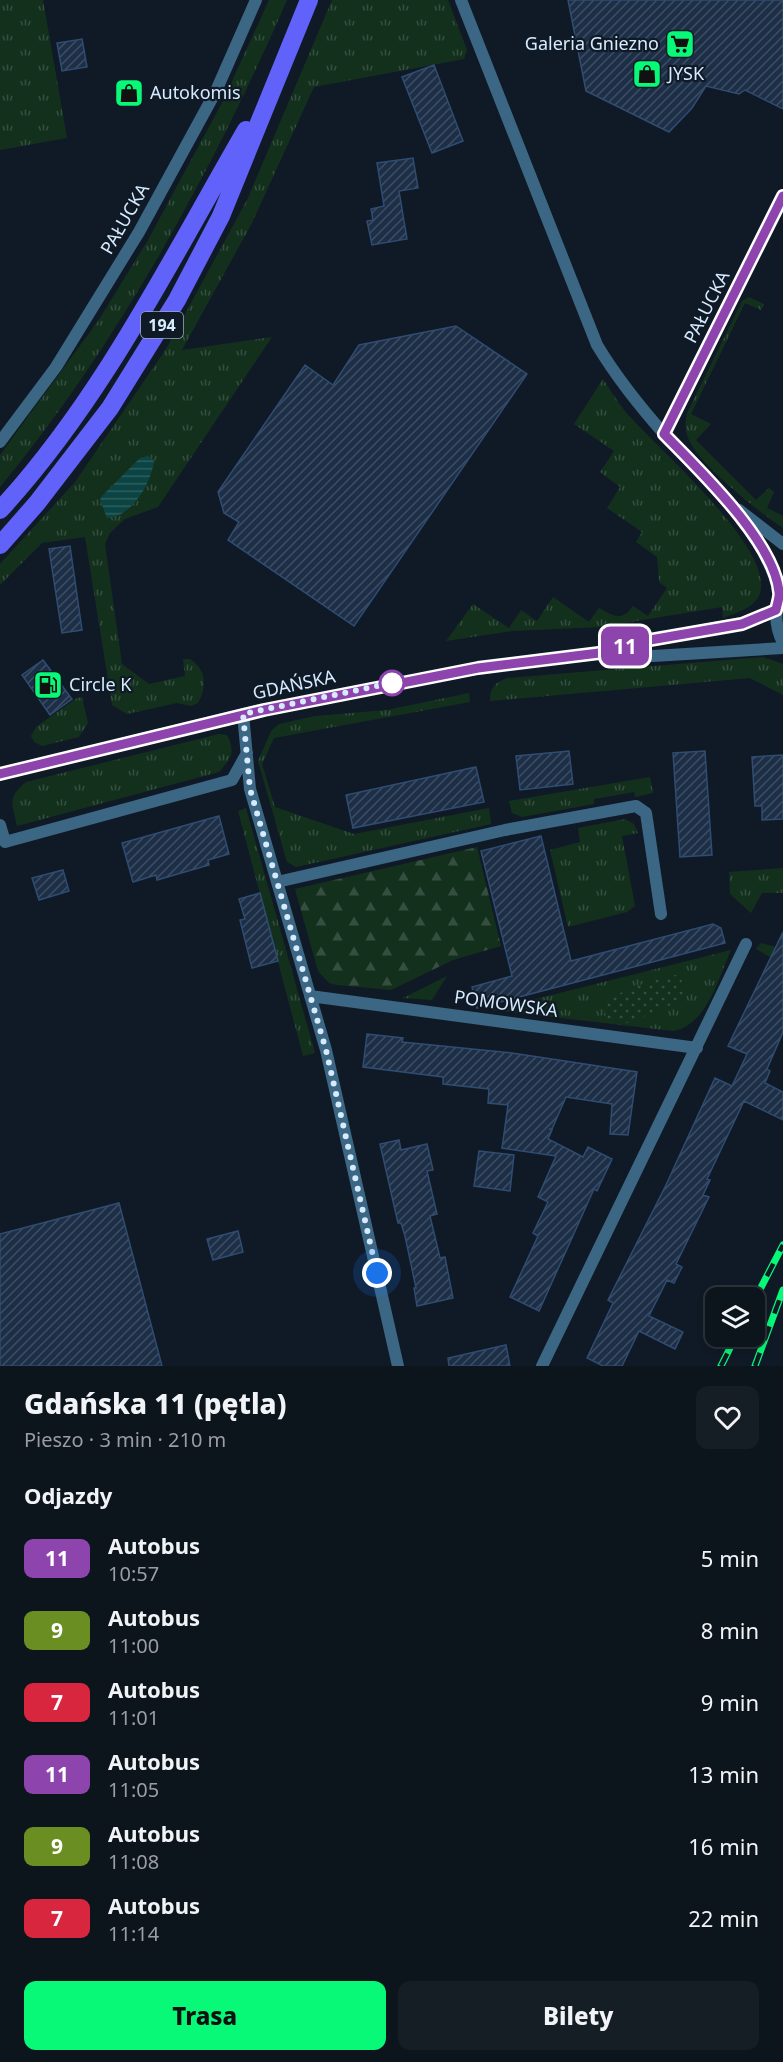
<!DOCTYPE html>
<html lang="pl">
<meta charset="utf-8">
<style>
:root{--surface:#0c141c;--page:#151d25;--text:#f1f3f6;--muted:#9a9ea3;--line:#2c333b;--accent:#08f878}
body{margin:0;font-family:"Noto Sans",sans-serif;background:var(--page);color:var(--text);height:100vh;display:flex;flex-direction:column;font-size:22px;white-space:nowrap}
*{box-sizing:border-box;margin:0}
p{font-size:20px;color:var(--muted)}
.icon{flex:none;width:33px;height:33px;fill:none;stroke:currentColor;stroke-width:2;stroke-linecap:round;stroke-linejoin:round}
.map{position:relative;height:1366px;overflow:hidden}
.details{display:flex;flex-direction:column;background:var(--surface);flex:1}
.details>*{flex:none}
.badge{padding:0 12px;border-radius:9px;font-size:21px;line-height:39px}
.controls{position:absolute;left:705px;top:1287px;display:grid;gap:12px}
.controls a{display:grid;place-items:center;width:60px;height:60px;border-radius:12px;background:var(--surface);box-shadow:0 3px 9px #0003,0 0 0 2px var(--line);font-size:30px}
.you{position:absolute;width:30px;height:30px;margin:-15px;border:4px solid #fff;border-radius:50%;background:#1a73e8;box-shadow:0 0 0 9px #1a73e833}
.map>.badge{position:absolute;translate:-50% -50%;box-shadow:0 0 0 3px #fff}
h2{padding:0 24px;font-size:22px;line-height:54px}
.round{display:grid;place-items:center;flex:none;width:63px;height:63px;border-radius:12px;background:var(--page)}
.head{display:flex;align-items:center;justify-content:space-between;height:102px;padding:0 24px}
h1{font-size:28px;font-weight:800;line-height:45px}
.button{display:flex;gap:12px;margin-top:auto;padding:12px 24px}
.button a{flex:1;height:69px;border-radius:12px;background:var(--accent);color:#111;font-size:24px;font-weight:800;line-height:69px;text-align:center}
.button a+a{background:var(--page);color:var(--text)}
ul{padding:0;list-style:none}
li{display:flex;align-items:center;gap:18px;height:72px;padding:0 24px}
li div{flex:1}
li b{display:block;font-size:22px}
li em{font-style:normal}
li .badge{min-width:66px;font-weight:700;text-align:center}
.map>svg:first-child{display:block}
.grass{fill:url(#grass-tufts)}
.forest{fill:url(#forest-firs)}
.park{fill:url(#park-dots)}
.water{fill:url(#water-rules)}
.building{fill:url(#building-hatch);stroke:#2f4c72;stroke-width:1.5}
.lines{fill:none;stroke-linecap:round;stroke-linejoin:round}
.minor{stroke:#3c6784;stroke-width:12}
.tertiary{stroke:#3c6784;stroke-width:12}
.primary{stroke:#6162fa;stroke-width:18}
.rail-casing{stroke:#08f878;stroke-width:7}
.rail{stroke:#101a26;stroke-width:4.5;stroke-dasharray:14;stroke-linecap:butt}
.line-casing{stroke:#fff;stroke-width:14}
.line{stroke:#8e44ad;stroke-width:9}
.walk{stroke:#d6ebfe;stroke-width:6;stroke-dasharray:0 10.8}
.stop-dot{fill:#fff;stroke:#8e44ad;stroke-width:3}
.labels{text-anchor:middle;stroke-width:4.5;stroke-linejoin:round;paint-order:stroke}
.shield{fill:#101a26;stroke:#9bacbd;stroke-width:1.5}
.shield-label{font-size:16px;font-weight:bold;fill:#d6ebfe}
.poi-label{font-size:18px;fill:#d6ebfe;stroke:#101a26;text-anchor:start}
.street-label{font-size:18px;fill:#d6ebfe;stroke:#101a26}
</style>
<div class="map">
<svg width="783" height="1366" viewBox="0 0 783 1366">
<defs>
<pattern id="grass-tufts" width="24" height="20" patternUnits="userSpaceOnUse" patternTransform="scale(1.5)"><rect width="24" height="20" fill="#13301d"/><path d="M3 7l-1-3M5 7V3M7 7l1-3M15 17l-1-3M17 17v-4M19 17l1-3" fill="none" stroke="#354e3f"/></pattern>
<pattern id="forest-firs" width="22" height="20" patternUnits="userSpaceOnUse" patternTransform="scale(1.5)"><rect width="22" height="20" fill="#13301d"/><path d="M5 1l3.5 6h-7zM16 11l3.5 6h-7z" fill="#354e3f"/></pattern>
<pattern id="park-dots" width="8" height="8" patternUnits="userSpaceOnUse" patternTransform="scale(1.5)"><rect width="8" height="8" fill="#13301d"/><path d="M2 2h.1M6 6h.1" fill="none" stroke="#354e3f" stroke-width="1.8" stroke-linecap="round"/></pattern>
<pattern id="water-rules" width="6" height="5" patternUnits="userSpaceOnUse" patternTransform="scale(1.5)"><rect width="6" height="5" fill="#0c4343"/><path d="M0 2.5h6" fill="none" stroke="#2f5e5f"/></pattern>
<pattern id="building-hatch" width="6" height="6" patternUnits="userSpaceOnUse" patternTransform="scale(1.5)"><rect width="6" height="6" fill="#1d2f47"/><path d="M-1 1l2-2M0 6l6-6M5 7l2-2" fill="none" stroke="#3d4d63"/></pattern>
</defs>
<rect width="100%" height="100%" fill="#101a26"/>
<!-- grass -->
<path class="grass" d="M0,0H43L67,138L0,150Z
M269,0H287C214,168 117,346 0,487V455L98,321L148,240L223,101Z
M332,0H448L467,50L464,59L314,87L252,223L182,350L272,337L158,507L125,519L110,533L105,544L122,664L149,684L185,676L183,659H190C207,670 207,687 198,703L191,706L177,703L127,714L112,705L85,537L42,543L0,585V564L75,482L166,349L247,200Z
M749,297L764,304L761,310L745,303L691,414L711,424L696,440L756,500L769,488L774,492L767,508L783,516V528C760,513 700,465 689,440C685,431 685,423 687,413L742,301Z
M603,379C610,389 616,400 624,410C653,445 774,547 760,593C755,608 736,613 723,618L722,607L600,627L512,631L446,641L473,604L509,628L521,610L537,621L553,597L589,622L599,608C614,616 622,622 633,606L648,616L667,588L659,582L657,557L636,542L642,532L607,508L620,487L600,472L614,451L574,424Z
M763,657L783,664V695L750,678L490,701C490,687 495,683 507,678Z
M469,693L470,702L274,738L262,764L275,807L354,834L489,808L491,824L296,867L287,862L258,761L271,731L279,724L315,716L387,710Z
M82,697L88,723L79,737L42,746L34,742L31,736L36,727L77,698Z
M219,734L227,735C236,752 231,758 219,772L17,826C12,803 7,798 26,782Z
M650,777L653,793L635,797L634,792L594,799V804L522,817L512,813L509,801Z
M246,808L315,1053L303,1056L238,811Z
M625,819L634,824L638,833L622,836L635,906L627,912L568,927L550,850L580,842L578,828Z
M783,868V893H762L751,913L730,894L729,872Z
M761,943L783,949L782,964L756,949Z
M731,950C718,979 707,1025 673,1031L492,1010Z
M447,976L432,1000L403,998Z"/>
<!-- forest -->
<path class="forest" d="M477,847L501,946L453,960L391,990L337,985L329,983L318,971L295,889Z"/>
<!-- park -->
<path class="park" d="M680,974L685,994L680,1001L629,1023L608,1020L603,1008L606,999L647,982Z"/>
<!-- water -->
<path class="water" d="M148,456L154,461C151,483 132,517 107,518L100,500L102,496L140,458Z"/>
<!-- building -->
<path class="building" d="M568,0H783V109L745,90L739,94L706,86L692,108L669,132L586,91Z
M82,39L87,67L62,71L57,43Z
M434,65L463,141L432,153L402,77Z
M413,158L418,188L399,191L407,239L372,245L367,221L373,220L371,209L384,206L377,163Z
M456,326L527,374L354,626L228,540L239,522L224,513L218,492L305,365L333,385L359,345Z
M70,546L82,630L62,633L49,549Z
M43,660L72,699L50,715L22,675Z
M569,751L573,784L520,790L516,756Z
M705,751L712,855L680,857L673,753Z
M783,755V819L762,820V806H755L752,757Z
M476,767L484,802L353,828L346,795Z
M219,816L229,854L208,860L209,865L157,880L156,875L133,882L122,843Z
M541,836L571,961L713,924L721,928L725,943L477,1008L472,987L512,976L481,851Z
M63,870L69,891L39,900L32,878Z
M260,893L278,961L252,968L240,920L245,919L239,899Z
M783,932V1032L767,1069L770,1071L765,1083L783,1092V1120L744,1101L707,1179L710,1180L703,1195L709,1197L676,1264L682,1267L674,1283L667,1280L649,1316L683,1332L675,1349L639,1331L622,1366H603L587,1358L613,1303L608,1300L666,1185L715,1078L732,1086L747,1054L728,1046Z
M367,1034L403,1038L402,1042L512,1053L637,1072L628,1135L610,1134L612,1104L566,1097L552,1129H549L552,1130L548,1139L583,1157L588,1147L612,1159L597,1191L594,1189L539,1311L510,1297L538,1236L533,1233L548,1202L538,1197L556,1156L502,1148L508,1105L488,1103L489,1089L443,1084V1077L363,1067Z
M399,1140L401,1150L427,1144L433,1170L427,1171L437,1214L430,1216L440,1258L445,1257L453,1298L417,1306L414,1288H416L405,1236L401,1223H398L380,1144Z
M479,1151L514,1155L510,1191L474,1186Z
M119,1203L162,1366H0V1234Z
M238,1231L243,1252L213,1260L207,1239Z
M506,1345L510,1366H449L448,1358Z"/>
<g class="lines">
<!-- minor -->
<path class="minor" d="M461,0L597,345C617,378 640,407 666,436C710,483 763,529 780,594
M664,433L783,196
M0,442L56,367L139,232L216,91L256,0
M739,510L783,544
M243,714L250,789L326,1050L398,1366
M0,825L5,842L232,780L247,753
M277,882L505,830L636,806L646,813L661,914
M310,996L697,1048
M542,1366L746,944"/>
<!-- tertiary -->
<path class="tertiary" d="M783,588C774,605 774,625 783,643
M612,654L653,656L783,648
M0,774L243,714L478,668L599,653L650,640L742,623L776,610"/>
<!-- primary -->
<path class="primary" d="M0,510C103,398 170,261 246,130
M0,545L37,503L110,408L177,300L221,216L309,0"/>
<!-- rail casing -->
<g class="rail-casing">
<path id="rail" d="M754,1301L783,1245
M721,1366L736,1336
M755,1366L783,1290"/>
</g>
<!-- rail -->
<use href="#rail" class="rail"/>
</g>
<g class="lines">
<!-- line casing -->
<g class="line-casing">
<path id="line" d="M0,774L264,710L478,668L599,653L650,640L742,624L776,610C777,604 780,597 779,592C774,541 699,470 664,434L783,196"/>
</g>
<!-- line -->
<use href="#line" class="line"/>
<!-- walk -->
<path class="walk" d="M377,1273L326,1050L250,789L243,714L392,683"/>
</g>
<!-- icons -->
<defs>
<g id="supermarket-square" transform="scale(1.5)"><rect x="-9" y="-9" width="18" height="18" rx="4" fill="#08f878" stroke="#101a26"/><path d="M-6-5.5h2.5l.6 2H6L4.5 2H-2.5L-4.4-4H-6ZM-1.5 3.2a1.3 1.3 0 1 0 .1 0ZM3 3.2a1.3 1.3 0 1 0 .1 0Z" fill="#111"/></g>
<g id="shop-square" transform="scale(1.5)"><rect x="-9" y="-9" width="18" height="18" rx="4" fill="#08f878" stroke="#101a26"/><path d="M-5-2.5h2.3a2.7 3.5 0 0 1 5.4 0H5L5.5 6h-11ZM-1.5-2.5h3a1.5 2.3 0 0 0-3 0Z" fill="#111"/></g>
<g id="fuel-square" transform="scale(1.5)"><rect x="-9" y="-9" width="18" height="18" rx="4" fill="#08f878" stroke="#101a26"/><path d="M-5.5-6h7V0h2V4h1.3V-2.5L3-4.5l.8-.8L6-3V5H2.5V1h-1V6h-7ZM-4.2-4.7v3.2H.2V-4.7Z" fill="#111"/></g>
</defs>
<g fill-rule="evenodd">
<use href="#supermarket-square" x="680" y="44"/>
<use href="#shop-square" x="647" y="74"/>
<use href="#shop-square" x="129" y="93"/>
<use href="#fuel-square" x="48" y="685"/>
</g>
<!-- markers -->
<circle class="stop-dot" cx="392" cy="683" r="12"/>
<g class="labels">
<!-- shield labels -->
<rect class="shield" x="141" y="312" width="42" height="26" rx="4.5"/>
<g class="shield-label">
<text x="162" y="331">194</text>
</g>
<!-- poi labels -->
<g class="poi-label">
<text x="659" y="50" text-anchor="end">Galeria Gniezno</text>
<text x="668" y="80">JYSK</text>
<text x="150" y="99">Autokomis</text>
<text x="69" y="691">Circle K</text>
</g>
<!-- street labels -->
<g class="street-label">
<text transform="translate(125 219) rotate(-60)" y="6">PAŁUCKA</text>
<text transform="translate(707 307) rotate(-63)" y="6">PAŁUCKA</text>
<text transform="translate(294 685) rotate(-12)" y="6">GDAŃSKA</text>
<text transform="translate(506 1004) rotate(8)" y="6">POMOWSKA</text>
</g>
</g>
</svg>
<div class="controls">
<a><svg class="icon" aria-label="layers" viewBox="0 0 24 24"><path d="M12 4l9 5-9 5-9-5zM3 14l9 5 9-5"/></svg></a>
</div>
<div class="you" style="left:377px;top:1273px"></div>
<b class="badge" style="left:625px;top:646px;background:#8e44ad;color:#fff">11</b>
</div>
<section class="details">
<div class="head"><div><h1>Gdańska 11 (pętla)</h1><p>Pieszo · 3 min · 210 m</p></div><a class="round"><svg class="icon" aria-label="heart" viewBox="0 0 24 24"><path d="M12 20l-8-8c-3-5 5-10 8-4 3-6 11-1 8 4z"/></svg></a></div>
<h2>Odjazdy</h2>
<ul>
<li><span class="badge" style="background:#8e44ad;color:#fff">11</span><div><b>Autobus</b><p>10:57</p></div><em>5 min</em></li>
<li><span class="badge" style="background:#6b8e23;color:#fff">9</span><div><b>Autobus</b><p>11:00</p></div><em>8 min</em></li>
<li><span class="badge" style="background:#d7263d;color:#fff">7</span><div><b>Autobus</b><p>11:01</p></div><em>9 min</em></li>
<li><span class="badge" style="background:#8e44ad;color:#fff">11</span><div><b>Autobus</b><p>11:05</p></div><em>13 min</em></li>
<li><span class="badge" style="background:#6b8e23;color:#fff">9</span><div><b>Autobus</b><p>11:08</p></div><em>16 min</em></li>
<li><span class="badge" style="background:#d7263d;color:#fff">7</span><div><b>Autobus</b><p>11:14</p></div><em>22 min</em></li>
</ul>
<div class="button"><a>Trasa</a><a>Bilety</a></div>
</section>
